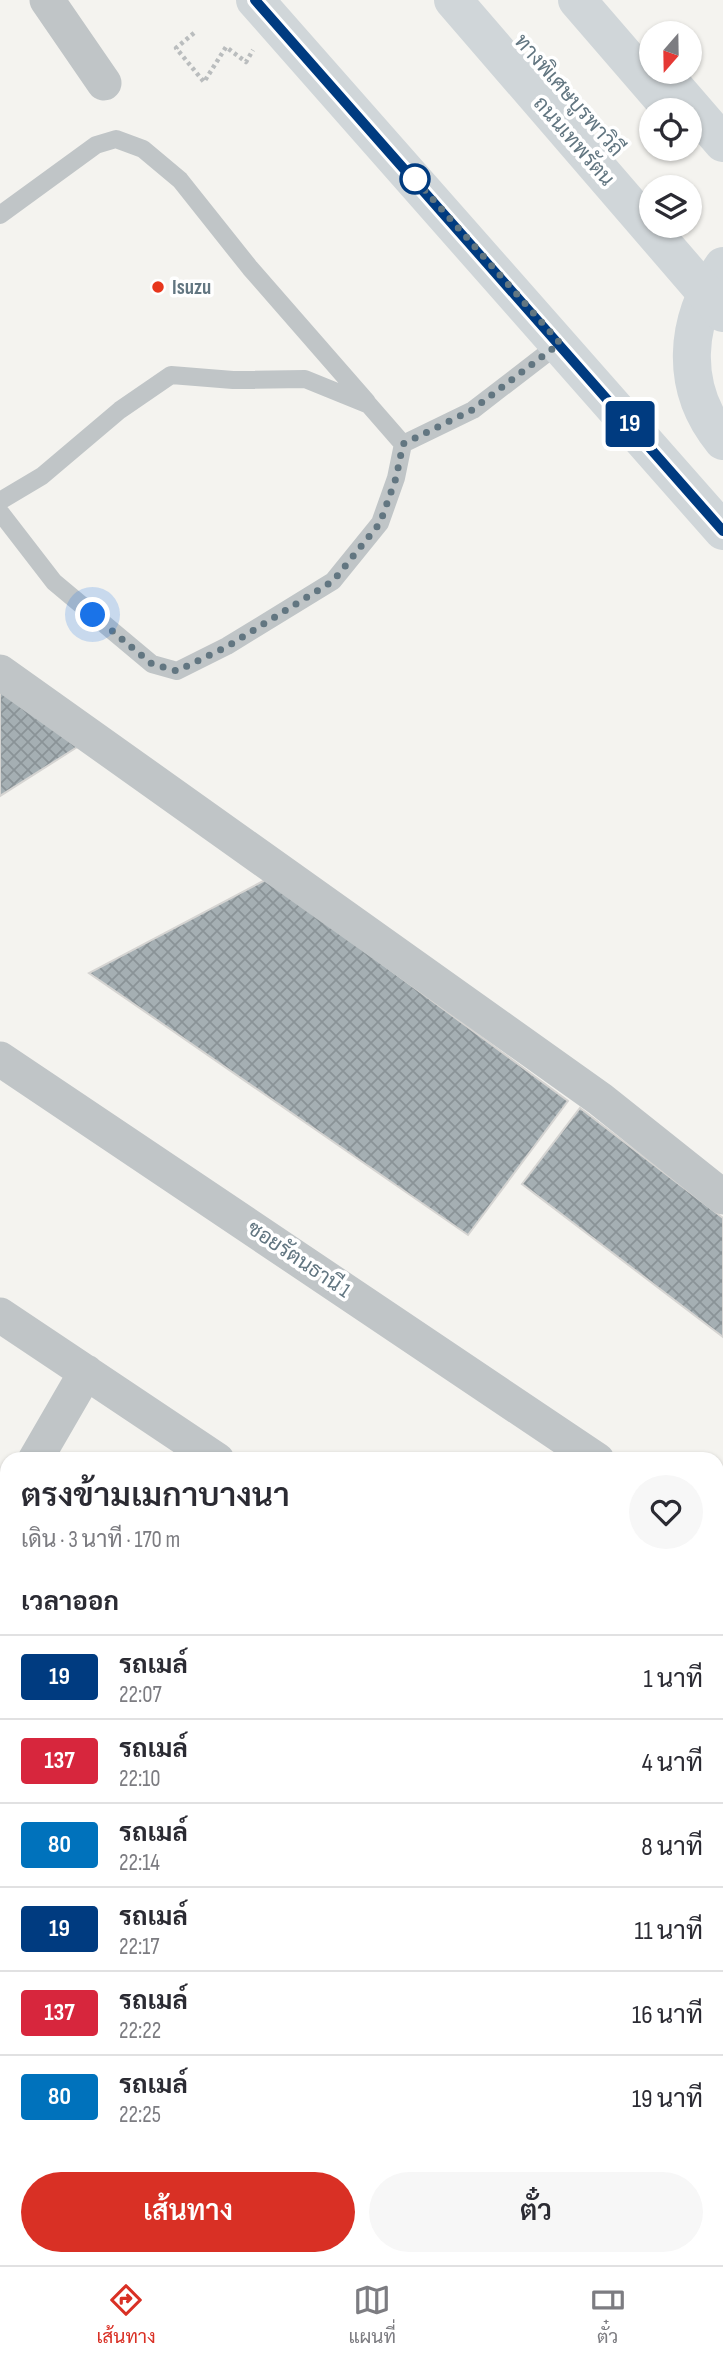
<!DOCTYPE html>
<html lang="th">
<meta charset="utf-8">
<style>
:root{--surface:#fff;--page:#f7f7f7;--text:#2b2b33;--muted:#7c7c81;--line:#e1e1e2;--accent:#d93025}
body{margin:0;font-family:"Sofia Sans Condensed",Sarabun,sans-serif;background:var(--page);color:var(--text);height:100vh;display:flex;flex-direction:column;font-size:26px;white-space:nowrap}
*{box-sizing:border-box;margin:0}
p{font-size:23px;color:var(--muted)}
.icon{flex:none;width:38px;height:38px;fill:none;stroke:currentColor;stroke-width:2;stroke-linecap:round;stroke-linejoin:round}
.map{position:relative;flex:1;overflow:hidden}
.sheet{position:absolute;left:0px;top:1452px;width:724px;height:814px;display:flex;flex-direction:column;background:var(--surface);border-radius:21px 21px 0 0;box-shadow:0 2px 5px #0004}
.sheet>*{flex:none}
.badge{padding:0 14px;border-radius:5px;font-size:24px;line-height:46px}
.needle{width:46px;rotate:200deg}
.tools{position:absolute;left:639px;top:21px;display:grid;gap:14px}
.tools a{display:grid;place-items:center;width:63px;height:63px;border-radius:50%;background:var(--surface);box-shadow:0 2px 5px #0004;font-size:35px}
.you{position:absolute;width:35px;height:35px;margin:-18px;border:5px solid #fff;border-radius:50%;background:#1a73e8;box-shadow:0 0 0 10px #1a73e833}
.map>.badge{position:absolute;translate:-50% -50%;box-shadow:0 0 0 4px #fff}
h2{padding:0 21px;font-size:26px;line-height:63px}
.round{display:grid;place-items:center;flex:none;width:74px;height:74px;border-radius:37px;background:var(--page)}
.head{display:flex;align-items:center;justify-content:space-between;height:119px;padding:0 21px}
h1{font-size:33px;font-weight:600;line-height:52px}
.action{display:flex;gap:14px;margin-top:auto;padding:14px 21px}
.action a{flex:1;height:80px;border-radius:42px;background:var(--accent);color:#fff;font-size:28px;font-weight:600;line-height:80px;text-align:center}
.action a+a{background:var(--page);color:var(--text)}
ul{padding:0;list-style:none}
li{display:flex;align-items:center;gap:21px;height:84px;padding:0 21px;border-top:2px solid var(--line)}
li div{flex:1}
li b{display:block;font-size:26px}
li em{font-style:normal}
li .badge{min-width:77px;font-weight:700;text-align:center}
.tabs{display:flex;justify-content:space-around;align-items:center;height:98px;border-top:2px solid var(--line);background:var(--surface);font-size:19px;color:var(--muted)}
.tabs a{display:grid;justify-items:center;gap:4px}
.tabs .current{color:var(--accent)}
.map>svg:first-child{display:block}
.building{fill:url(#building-cross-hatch);stroke:#d5d4d2;stroke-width:2}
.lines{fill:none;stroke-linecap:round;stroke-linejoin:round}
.path{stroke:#babdbe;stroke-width:4.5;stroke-dasharray:3.5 3.5;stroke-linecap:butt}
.lane{stroke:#c0c5c7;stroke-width:18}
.street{stroke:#c0c5c7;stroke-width:35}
.secondary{stroke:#d0d6d9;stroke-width:38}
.highway{stroke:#d0d6d9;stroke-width:38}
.line-casing{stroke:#fff;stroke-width:16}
.line{stroke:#003b80;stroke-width:10}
.walk{stroke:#627681;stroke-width:7;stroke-dasharray:0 12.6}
.stop-dot{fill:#fff;stroke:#003b80;stroke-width:3.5}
.poi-dot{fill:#e7361c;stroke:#fff;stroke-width:2.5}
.labels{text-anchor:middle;stroke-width:7;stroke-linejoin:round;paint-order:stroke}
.street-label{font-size:21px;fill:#627681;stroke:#fff}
.poi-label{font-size:21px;font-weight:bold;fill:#627681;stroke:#fff;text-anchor:start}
</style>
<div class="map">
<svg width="723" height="2265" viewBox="0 0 723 2265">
<defs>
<pattern id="building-cross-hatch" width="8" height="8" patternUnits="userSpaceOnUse" patternTransform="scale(1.75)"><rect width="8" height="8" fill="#a5afb3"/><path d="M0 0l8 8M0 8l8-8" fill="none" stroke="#8a9397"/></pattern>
</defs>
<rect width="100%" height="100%" fill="#f4f3ef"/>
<!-- building -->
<path class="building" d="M0,682L82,744L0,796Z
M267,879L568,1101L468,1235L89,973Z
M580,1108L723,1218V1337L522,1184Z"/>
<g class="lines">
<!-- path -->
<path class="path" d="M194,33L176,48L204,82L226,47L246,62L253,50"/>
<!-- lane -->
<path class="lane" d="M0,215L96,145L116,139L143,149L180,180L250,268L367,402
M0,501L42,476L120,410L171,375L233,380L305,379L369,405L403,444L473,410L560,343
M0,512L54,582L152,664L177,671L227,646L333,581L380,523L396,478L403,444"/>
<!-- street -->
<path class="street" d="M47,0L104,83
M0,672L600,1099L723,1197
M0,1059L597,1460
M0,1315L217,1460
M35,1460L86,1372
M0,1521L7,1509
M718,1540L723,1544
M0,1780L7,1784
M718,1800L723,1805
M0,1954L7,1958
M718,2130L723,2125
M0,2205L7,2209
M98,2259L108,2265
M626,2259L630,2265
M573,2265L580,2259"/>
<!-- secondary -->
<path class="secondary" d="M255,0L723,531
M723,266C684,320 679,388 723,441"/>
<!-- highway -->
<path class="highway" d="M453,0L723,313
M577,0L672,110
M665,76L723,143"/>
</g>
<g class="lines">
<!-- line casing -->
<g class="line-casing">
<path id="line" d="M255,0L723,531"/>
</g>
<!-- line -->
<use href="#line" class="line"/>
<!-- walk -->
<path class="walk" d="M93,615L152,664L177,671L228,646L333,581L380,523L396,478L403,444L472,410L560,343L415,179"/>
</g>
<!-- markers -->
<circle class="stop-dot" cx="415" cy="179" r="14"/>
<circle class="poi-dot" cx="158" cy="287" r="7"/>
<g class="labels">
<!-- street labels -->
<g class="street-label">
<text transform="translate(569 95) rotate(49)" y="7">ทางพิเศษบูรพาวิถี</text>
<text transform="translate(574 141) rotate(49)" y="7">ถนนเทพรัตน</text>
<text transform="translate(299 1259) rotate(34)" y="7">ซอยรัตนธานี 1</text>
</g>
<!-- poi labels -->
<g class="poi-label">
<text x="172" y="294">Isuzu</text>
</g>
</g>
</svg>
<div class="tools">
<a><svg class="needle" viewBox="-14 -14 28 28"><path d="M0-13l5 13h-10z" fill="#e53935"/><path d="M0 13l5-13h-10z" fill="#7c7c81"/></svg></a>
<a><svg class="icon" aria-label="locate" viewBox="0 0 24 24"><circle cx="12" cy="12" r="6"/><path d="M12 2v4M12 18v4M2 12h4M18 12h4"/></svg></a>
<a><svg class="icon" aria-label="layers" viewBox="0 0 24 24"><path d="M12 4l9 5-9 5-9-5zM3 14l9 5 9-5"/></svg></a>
</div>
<div class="you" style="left:93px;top:615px"></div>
<b class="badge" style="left:630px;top:424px;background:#003b80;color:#fff">19</b>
<section class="sheet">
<div class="head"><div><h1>ตรงข้ามเมกาบางนา</h1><p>เดิน · 3 นาที · 170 m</p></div><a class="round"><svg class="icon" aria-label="heart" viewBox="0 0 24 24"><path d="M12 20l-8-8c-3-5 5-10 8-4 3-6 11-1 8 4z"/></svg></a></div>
<h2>เวลาออก</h2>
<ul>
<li><span class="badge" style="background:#003b80;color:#fff">19</span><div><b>รถเมล์</b><p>22:07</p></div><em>1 นาที</em></li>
<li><span class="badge" style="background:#d7263d;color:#fff">137</span><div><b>รถเมล์</b><p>22:10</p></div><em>4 นาที</em></li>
<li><span class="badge" style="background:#0072bc;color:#fff">80</span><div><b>รถเมล์</b><p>22:14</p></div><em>8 นาที</em></li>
<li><span class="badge" style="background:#003b80;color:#fff">19</span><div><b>รถเมล์</b><p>22:17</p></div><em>11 นาที</em></li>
<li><span class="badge" style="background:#d7263d;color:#fff">137</span><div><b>รถเมล์</b><p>22:22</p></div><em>16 นาที</em></li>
<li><span class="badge" style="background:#0072bc;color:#fff">80</span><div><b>รถเมล์</b><p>22:25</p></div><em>19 นาที</em></li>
</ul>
<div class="action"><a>เส้นทาง</a><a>ตั๋ว</a></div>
</section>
</div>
<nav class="tabs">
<a class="current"><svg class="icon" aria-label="directions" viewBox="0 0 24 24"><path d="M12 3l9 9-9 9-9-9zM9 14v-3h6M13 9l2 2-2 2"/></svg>เส้นทาง</a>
<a><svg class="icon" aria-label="map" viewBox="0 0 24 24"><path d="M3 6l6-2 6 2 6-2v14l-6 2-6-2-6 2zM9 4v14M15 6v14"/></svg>แผนที่</a>
<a><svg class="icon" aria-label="tickets" viewBox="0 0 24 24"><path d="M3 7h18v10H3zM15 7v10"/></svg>ตั๋ว</a>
</nav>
